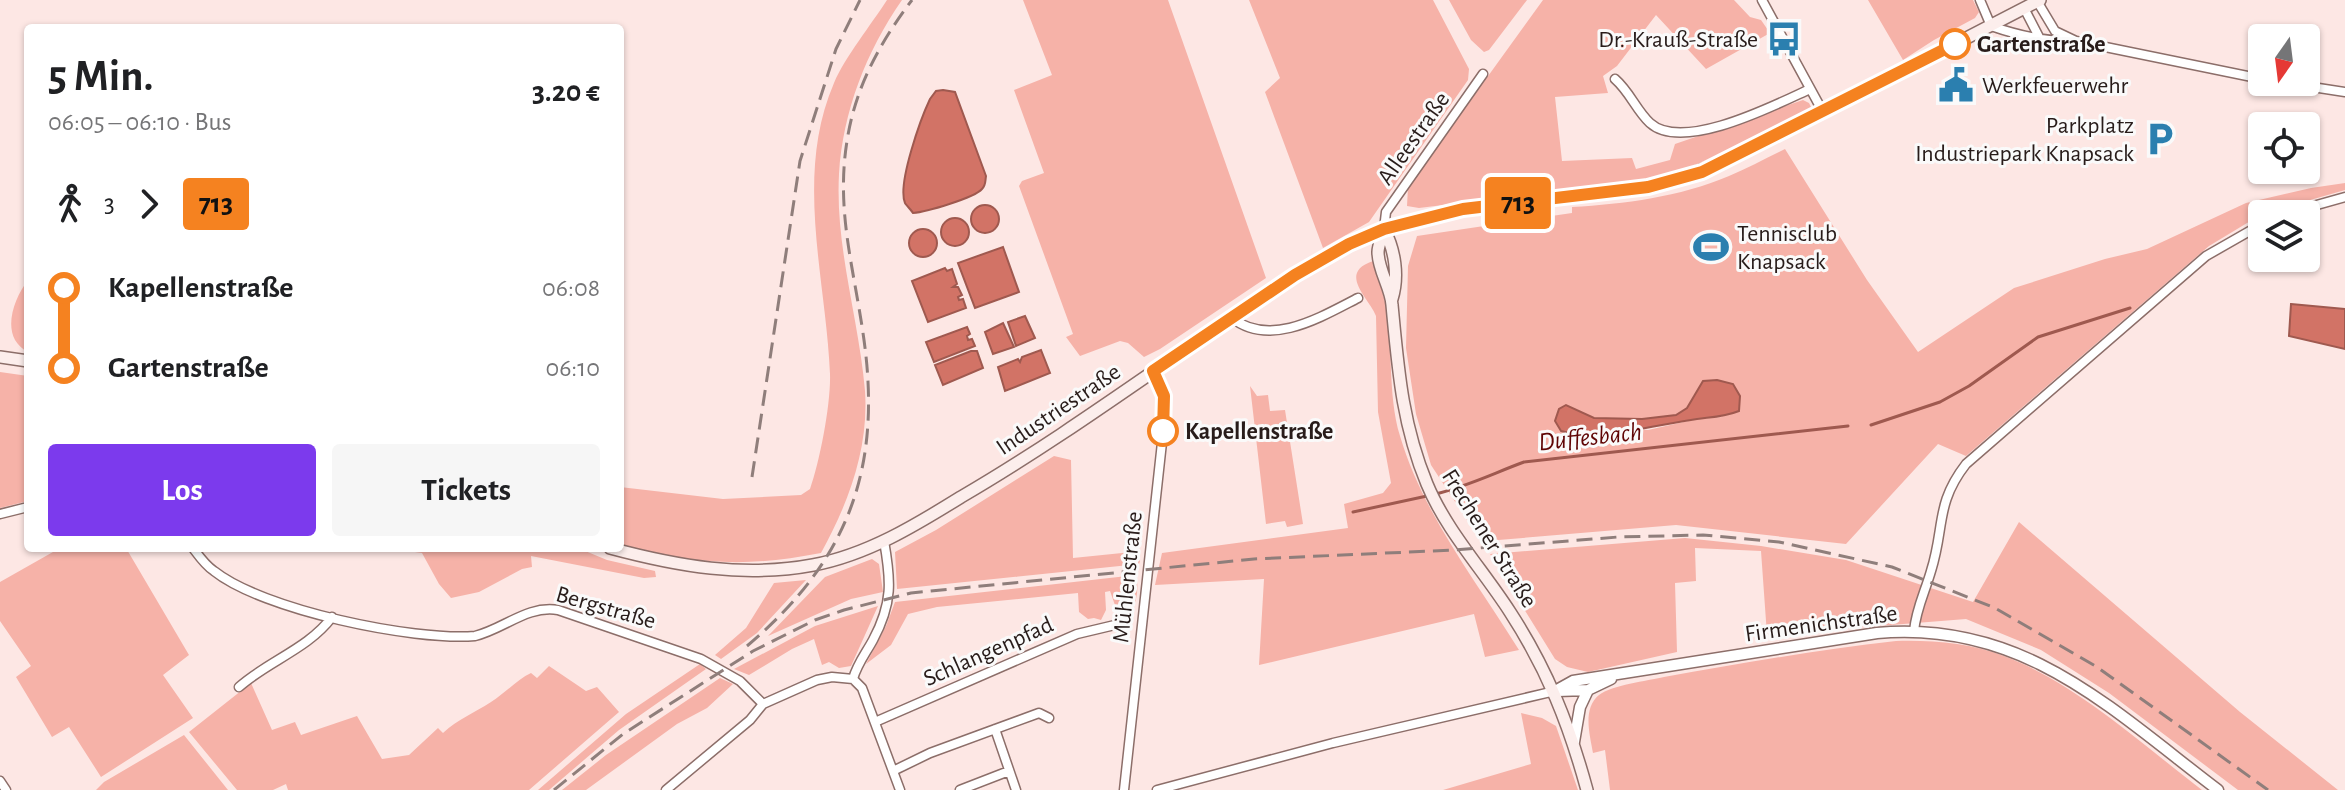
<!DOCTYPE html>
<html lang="de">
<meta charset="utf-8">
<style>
:root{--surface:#fff;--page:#f6f6f6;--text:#202124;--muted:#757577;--accent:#7c3aed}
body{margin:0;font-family:"Alegreya Sans",sans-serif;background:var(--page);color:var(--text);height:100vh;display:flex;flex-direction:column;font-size:30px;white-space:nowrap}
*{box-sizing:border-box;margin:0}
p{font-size:26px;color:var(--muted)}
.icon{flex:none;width:44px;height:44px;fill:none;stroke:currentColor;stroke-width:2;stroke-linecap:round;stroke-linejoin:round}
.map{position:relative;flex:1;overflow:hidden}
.panel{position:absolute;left:24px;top:24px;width:600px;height:528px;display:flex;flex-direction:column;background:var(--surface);border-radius:8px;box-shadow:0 2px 6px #0004}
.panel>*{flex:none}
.badge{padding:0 16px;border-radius:6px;font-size:28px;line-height:52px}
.needle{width:52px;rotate:194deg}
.fabs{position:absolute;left:2248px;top:24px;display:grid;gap:16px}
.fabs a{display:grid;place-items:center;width:72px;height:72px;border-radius:8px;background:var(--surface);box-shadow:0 2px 6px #0004;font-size:40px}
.map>.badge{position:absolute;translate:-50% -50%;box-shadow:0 0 0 4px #fff}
.legs{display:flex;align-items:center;gap:12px;height:88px;padding:0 24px;font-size:26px}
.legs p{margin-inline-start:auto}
.summary{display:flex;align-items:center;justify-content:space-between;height:136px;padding:0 24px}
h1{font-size:44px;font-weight:700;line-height:60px}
.primary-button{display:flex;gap:16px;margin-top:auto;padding:16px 24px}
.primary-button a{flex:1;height:92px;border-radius:8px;background:var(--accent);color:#fff;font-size:32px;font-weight:700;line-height:92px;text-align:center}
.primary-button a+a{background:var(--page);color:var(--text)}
ul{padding:0 24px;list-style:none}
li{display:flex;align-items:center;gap:28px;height:80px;font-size:30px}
li i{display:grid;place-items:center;width:12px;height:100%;margin:0 10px;background:currentColor}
li i::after{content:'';width:20px;height:20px;margin:-10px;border:6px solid;border-radius:50%;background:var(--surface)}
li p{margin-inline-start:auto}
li:first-child i{background:linear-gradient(#0000 50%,currentColor 0)}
li:last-child i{background:linear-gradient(currentColor 50%,#0000 0)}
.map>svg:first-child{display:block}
.green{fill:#f6b2a8;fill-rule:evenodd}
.water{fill:#d27366;stroke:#9f594f;stroke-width:2}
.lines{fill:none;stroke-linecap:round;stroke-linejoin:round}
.stream{stroke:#9f594f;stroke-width:3}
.minor-casing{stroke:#8c6e69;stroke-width:11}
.tertiary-casing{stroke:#8c6e69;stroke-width:13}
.secondary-casing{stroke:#8c6e69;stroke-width:14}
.minor{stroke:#fff;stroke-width:8}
.tertiary{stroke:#fff;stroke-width:10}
.secondary{stroke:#fceeec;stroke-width:11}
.rail{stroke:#8f7e7b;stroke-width:3;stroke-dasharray:16 8;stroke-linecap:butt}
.line-1-casing{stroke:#fff;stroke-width:18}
.line-1{stroke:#f58220;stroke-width:12}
.stop-1-dot{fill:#fff;stroke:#f58220;stroke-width:4}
.labels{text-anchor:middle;stroke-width:6;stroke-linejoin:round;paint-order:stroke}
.poi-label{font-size:24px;fill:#281c1a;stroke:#fafafa;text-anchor:end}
.stop-label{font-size:24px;font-weight:bold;fill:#281c1a;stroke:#fafafa;text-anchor:start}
.street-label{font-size:24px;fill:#281c1a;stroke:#fafafa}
.water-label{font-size:26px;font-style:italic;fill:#600505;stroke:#fafafa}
</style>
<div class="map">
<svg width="2345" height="790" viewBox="0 0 2345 790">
<rect width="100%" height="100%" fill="#fde7e4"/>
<!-- green -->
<path class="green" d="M887,0H902C866,52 843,111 839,174C835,248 859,319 865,391C869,449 848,504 821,553C744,568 695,564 620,545V487L723,499L801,495L810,489C820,461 831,403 830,374C826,278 794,176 834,83C845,57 871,25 887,0Z
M1023,0H1168L1266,278L1160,349L1144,357L1128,343L1120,341L1080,356L1066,337L1073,334L1019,186L1022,181L1044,173L1014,90L1052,75Z
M1249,0H1433L1469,69L1468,80L1369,222L1323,248L1265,92L1280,78Z
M1449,0H1527L1489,50L1484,52L1471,40Z
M1543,0H1734L1750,17L1761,20L1770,33L1706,69L1656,15L1617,66L1603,76L1608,93L1555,97L1562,161L1632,158L1636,169L1670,160L1675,144L1803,100L1809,103L1812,109L1702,164L1655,179L1419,208L1407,206L1408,187Z
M1868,0H1973L1979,12L1975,18L1934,40L1903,60Z
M1785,149L1867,280L1918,352L2014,288L2105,259L2147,249L2246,203L2311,188L2345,183V190L2262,214L2209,246L1966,456L1938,444L1846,544L1676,525L1486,541L1467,520L1431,465L1416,414L1406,348L1408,266L1417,236L1572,213V207C1625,204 1679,197 1729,176C1748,168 1766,158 1785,149ZM1694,395L1722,417L1697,419L1648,430L1555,421L1566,405L1594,418L1642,419L1676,415L1687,408Z
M1373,261C1377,275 1382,289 1385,302C1394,346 1387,393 1400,436C1423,514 1477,582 1519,650L1485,657L1474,614L1259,665L1264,579L1155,585L1162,553L1348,528L1344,504L1383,493L1391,483L1378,412L1376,316C1369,298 1337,273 1373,261Z
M28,280V352C0,338 12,301 28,280Z
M0,372L28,376V501L0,508Z
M1250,386L1257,396L1268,395L1270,411L1285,410L1303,524L1287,527L1285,521L1266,524Z
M1054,456L1071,460L1073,558L1132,552L1140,561L1139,564L897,589L895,552L936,530Z
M2019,522L2240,712L2338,790H2238L2109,693L2041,650L1966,619L1767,635L1761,551L1695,548L1696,581L1675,583L1677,652L1588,672L1567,667L1555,659L1490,554L1685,538L1761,546L1846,560L1973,602Z
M60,548H126L189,655L163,675L193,718L101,777L69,727L52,737L16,677L31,666L0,621V582Z
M386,548H578L607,560L655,571L656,577L644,578L531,556L532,567L522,569L479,592L451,598L439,584L422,553Z
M872,559L879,564L883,592L851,599L768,636L825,577Z
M1136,575C1139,589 1137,600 1131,614L1127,616L1116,608L1110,591L1105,592L1106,610L1101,620L1094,618L1088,619L1079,612L1078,593L937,607L908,614L891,645L866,664L886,626L895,602Z
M806,580L757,633L721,659L715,655L746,628L774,583Z
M878,606L851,666L839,668L829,662L822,665L814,639L792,649L749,675L734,669L815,626Z
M1896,641C1932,640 1970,643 2004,656C2074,682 2143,745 2202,790H1610L1605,750L1593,753C1590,735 1582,709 1599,695C1612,685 1647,681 1664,677C1741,663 1818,650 1896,641Z
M700,664L706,669L619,730L549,790H538L626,714Z
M549,666L586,691L597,687L619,712L529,790H288L286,784L273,790H237L189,732L251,683L272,730L295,722L301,735L357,716L382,759L409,755L438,728L443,733C458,719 474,713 491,702C505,693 518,679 531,673L537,678Z
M720,678L733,684L707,708L677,724L586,790H562L606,755Z
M1521,713L1542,718L1556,726L1578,790H1443L1531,764Z
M184,735L228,790H96L104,782Z"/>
<!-- water -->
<path class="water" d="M943,90L955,92L986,176C985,182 986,185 982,189C974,198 926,212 913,213C912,211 906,205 905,203C897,184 921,118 930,99L936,91Z
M971 219a14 14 0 1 1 28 0a14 14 0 1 1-28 0Z
M941 232a14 14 0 1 1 28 0a14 14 0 1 1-28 0Z
M909 243a14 14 0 1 1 28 0a14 14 0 1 1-28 0Z
M1003,247L1019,292L975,308L958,263Z
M945,268L947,271L952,269L957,284L953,287H958L962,295L958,297L959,300L963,299L966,308L928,322L912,281Z
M2291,304L2345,309V349L2289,336Z
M1025,316L1035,338L1016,346L1008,322Z
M1003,323L1014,347L993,354L985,332Z
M967,327L970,334L967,336L968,340L972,339L975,346L934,362L926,342Z
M1041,350L1050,373L1005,391L998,367L1018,359L1020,362L1022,357Z
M971,351H977L983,368L943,385L935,365Z
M1717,380L1733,384L1740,396L1739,411C1724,417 1712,417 1697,419C1658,424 1600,442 1561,431L1555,421L1559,409L1566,405L1594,418L1642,419L1676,415L1687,408L1703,381Z"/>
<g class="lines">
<!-- stream -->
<path class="stream" d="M1871,425L1940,402L1969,386L2038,337L2130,308
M1435,494C1466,487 1494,473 1524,462L1848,426
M1353,512L1427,496"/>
<!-- minor casing -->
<g class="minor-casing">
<path id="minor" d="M1762,0L1823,112
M1980,0L1991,26C2017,35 2049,42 2076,41L2262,79
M2037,1L2055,31L2076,41
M2024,8L2039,37
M1615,79C1630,92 1636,110 1650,123C1683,153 1777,104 1810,89
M2280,82L2345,92
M2285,214L2345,197
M1384,229L1386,212L1483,74
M1232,318C1270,348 1321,317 1358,298
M0,514L28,507
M193,548C199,556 205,565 214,571C263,610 413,641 475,636C504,629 527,605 558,610L701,659L740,681L763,704
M1914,631C1916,609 1925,592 1931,571C1945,527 1935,504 1966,464L2206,256L2262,224
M853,679C857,664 866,653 873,640C893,603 891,580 884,541
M853,679L862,688L900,790
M239,687C268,661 308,649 332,617
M875,722L1077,634L1119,624
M995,729L1016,790
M893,771L930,753L1039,713L1049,718
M0,781L6,790
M666,790L750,720L763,704L817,680L832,677L853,679
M960,790L1009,771
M1124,790L1165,415L1164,396L1153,371
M1157,790L1333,743L1555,691"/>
</g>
<!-- tertiary casing -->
<g class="tertiary-casing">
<path id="tertiary" d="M1555,691L1573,681L1877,633C2023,620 2110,708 2218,790
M1557,691L1588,690L1611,679
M1574,742L1580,707L1588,690"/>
</g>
<!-- secondary casing -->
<g class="secondary-casing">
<path id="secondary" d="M1384,229C1383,236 1378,245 1378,252C1378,270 1391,288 1392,305C1398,368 1402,424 1427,484C1446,530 1483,570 1510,612C1547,669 1569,724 1587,790
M1384,229C1395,250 1399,276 1392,299
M0,357L28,361
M610,548C677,566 744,578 813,565C867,555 916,525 961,497C1052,444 1137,382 1224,323C1266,295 1306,264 1352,243C1443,201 1550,199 1648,187C1699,176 1743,151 1789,129C1874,87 1956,43 2040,0"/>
</g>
<!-- minor -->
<use href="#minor" class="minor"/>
<!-- tertiary -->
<use href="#tertiary" class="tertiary"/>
<!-- secondary -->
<use href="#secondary" class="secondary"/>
<!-- rail -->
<path class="rail" d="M752,477L800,161L836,49L860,0
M747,646C850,559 883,466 863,333C853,264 835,207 848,135C857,84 881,41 912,0
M554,790L623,734L753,651L815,620L844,610L911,593L1254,559L1454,550L1618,537L1703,535L1779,542L1892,567L1995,608L2097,667L2268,790"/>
</g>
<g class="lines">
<!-- line-1 casing -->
<g class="line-1-casing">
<path id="line-1" d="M1163,431L1164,396L1153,371L1295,275L1349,244L1384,229L1463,209L1648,187L1702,172L1955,44"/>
</g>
<!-- line-1 -->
<use href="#line-1" class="line-1"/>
</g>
<!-- icons -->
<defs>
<g id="bus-bare" transform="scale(2.76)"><path d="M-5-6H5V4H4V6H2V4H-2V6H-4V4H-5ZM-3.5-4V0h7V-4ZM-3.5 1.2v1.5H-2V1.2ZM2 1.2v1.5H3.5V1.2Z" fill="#2b7faf" stroke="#fafafa" stroke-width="2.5" paint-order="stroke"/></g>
<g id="civic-bare" transform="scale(2.76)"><path d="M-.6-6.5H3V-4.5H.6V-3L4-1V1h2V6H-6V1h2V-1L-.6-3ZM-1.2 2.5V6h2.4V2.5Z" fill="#2b7faf" stroke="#fafafa" stroke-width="2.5" paint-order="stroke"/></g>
<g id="parking-bare" transform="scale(2.76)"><path d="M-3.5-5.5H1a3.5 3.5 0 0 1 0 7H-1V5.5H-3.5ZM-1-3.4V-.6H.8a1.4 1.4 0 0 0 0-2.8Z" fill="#2b7faf" stroke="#fafafa" stroke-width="2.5" paint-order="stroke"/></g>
<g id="stadium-bare" transform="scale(2.76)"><path d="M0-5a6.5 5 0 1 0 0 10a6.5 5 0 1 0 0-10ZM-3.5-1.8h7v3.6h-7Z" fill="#2b7faf" stroke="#fafafa" stroke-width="2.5" paint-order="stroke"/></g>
</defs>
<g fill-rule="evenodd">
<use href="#bus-bare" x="1784" y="39"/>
<use href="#civic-bare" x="1956" y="85"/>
<use href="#parking-bare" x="2160" y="139"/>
<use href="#stadium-bare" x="1711" y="247"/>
</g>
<!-- markers -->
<g class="stop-1-dot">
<circle cx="1955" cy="44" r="14"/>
<circle cx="1163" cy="431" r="14"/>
</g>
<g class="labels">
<!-- poi labels -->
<g class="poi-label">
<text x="1758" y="47">Dr.-Krauß-Straße</text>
<text x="1982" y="93" text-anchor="start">Werkfeuerwehr</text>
<text x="2134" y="133">Parkplatz<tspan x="2134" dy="28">Industriepark Knapsack</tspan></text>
<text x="1737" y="241" text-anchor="start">Tennisclub<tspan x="1737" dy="28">Knapsack</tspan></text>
</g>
<!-- stop labels -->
<g class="stop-label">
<text x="1977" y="52">Gartenstraße</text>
<text x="1185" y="439">Kapellenstraße</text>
</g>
<!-- street labels -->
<g class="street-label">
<text transform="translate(1413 138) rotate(-55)" y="8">Alleestraße</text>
<text transform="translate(1058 409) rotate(-34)" y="8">Industriestraße</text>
<text transform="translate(1490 538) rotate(58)" y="8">Frechener Straße</text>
<text transform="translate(1127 577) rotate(-84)" y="8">Mühlenstraße</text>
<text transform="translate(606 607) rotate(16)" y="8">Bergstraße</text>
<text transform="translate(1821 623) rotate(-8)" y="8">Firmenichstraße</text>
<text transform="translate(988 651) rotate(-24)" y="8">Schlangenpfad</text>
</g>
<!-- water labels -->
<g class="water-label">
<text transform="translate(1590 436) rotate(-6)" y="9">Duffesbach</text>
</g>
</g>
</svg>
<div class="fabs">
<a><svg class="needle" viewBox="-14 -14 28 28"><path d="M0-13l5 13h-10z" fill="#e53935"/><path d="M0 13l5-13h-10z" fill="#757577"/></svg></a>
<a><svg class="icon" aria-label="locate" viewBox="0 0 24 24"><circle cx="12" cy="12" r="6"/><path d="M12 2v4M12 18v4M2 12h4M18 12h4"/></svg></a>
<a><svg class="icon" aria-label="layers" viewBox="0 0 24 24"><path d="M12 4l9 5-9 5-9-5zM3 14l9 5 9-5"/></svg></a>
</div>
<b class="badge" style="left:1518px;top:203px;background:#f58220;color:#111">713</b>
<section class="panel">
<div class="summary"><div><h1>5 Min.</h1><p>06:05 – 06:10 · Bus</p></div><b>3.20 €</b></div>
<div class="legs"><svg class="icon" aria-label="walk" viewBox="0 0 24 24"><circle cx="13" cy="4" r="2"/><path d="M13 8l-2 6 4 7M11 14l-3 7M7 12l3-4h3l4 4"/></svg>3<svg class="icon" aria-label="forward" viewBox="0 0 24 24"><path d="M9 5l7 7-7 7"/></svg><b class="badge" style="background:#f58220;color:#111">713</b></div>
<ul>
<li><i style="color:#f58220"></i><b>Kapellenstraße</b><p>06:08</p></li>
<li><i style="color:#f58220"></i><b>Gartenstraße</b><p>06:10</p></li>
</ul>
<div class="primary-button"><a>Los</a><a>Tickets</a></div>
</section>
</div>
